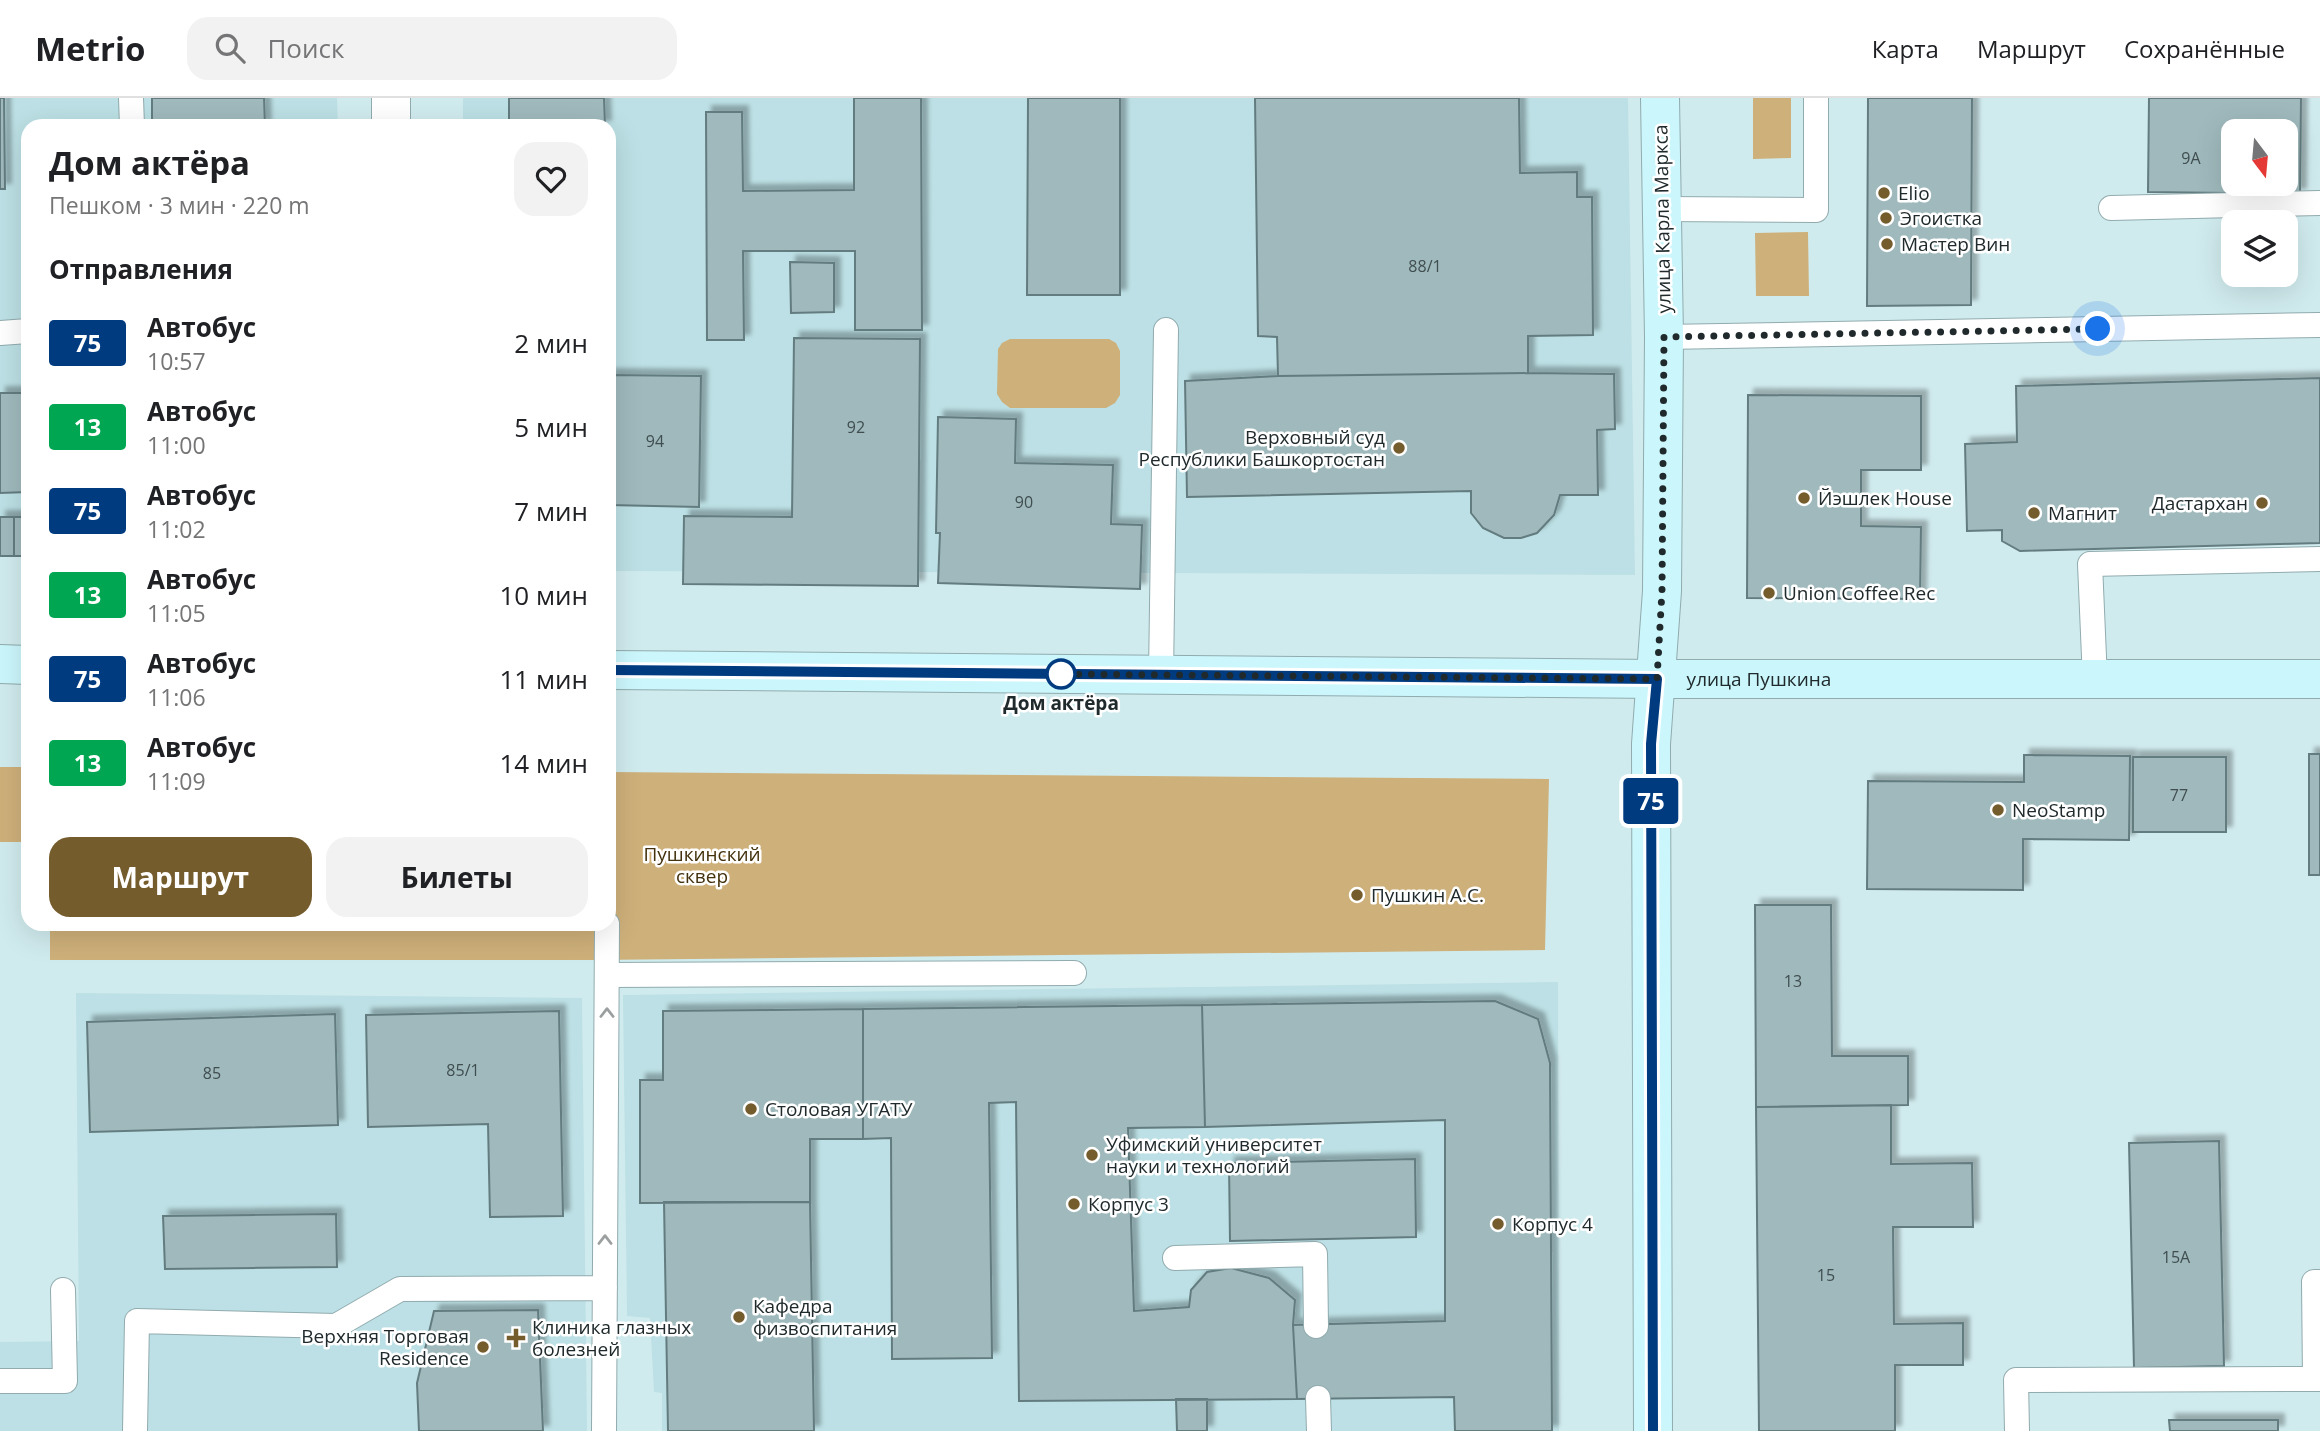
<!DOCTYPE html>
<html lang="ru">
<meta charset="utf-8">
<style>
:root{--surface:#fff;--page:#f2f2f2;--text:#202124;--muted:#757577;--line:#e0e0e0;--accent:#745c2d}
body{margin:0;font-family:"Open Sans",sans-serif;background:var(--page);color:var(--text);height:100vh;display:flex;flex-direction:column;font-size:26px;white-space:nowrap}
*{box-sizing:border-box;margin:0}
p{font-size:23px;color:var(--muted)}
.icon{flex:none;width:38px;height:38px;fill:none;stroke:currentColor;stroke-width:2;stroke-linecap:round;stroke-linejoin:round}
.map{position:relative;flex:1;overflow:hidden}
.sheet{position:absolute;left:21px;top:21px;width:595px;height:812px;display:flex;flex-direction:column;background:var(--surface);border-radius:21px;box-shadow:0 7px 28px #0002}
.sheet>*{flex:none}
.badge{padding:0 14px;border-radius:5px;font-size:24px;line-height:46px}
.needle{width:46px;rotate:164deg}
.controls{position:absolute;left:2221px;top:21px;display:grid;gap:14px}
.controls a{display:grid;place-items:center;width:77px;height:77px;border-radius:14px;background:var(--surface);box-shadow:0 7px 28px #0002;font-size:35px}
.you{position:absolute;width:35px;height:35px;margin:-18px;border:5px solid #fff;border-radius:50%;background:#1a73e8;box-shadow:0 0 0 10px #1a73e833}
.map>.badge{position:absolute;translate:-50% -50%;box-shadow:0 0 0 4px #fff}
h2{padding:0 28px;font-size:26px;line-height:63px}
.round{display:grid;place-items:center;flex:none;width:74px;height:74px;border-radius:21px;background:var(--page)}
.overview{display:flex;align-items:center;justify-content:space-between;height:119px;padding:0 28px}
h1{font-size:33px;font-weight:700;line-height:52px}
.primary-button{display:flex;gap:14px;margin-top:auto;padding:14px 28px}
.primary-button a{flex:1;height:80px;border-radius:21px;background:var(--accent);color:#fff;font-size:28px;font-weight:700;line-height:80px;text-align:center}
.primary-button a+a{background:var(--page);color:var(--text)}
ul{padding:0;list-style:none}
li{display:flex;align-items:center;gap:21px;height:84px;padding:0 28px}
li div{flex:1}
li b{display:block;font-size:26px}
li em{font-style:normal}
li .badge{min-width:77px;font-weight:700;text-align:center}
header{display:flex;align-items:center;gap:42px;box-sizing:border-box;height:98px;padding:0 35px;background:var(--surface);border-bottom:2px solid var(--line)}
header strong{font-size:33px}
nav{display:flex;gap:38px;margin-inline-start:auto;font-size:24px}
.search{width:490px;height:63px;background:var(--page);display:flex;align-items:center;gap:18px;box-sizing:border-box;padding:0 24px;border-radius:21px;color:var(--muted);font-size:26px}
.map>svg:first-child{display:block}
.built{fill:#bce0e5}
.green{fill:#ceb07a}
.building{fill:#9fb9bc;stroke:#647c7f;stroke-width:2;fill-rule:evenodd;filter:url(#shadow)}
.lines{fill:none;stroke-linecap:round;stroke-linejoin:round}
.lane-casing{stroke:#91abae;stroke-width:26}
.street-casing{stroke:#91abae;stroke-width:40}
.secondary-casing{stroke:#91abae;stroke-width:40}
.lane{stroke:#fff;stroke-width:24}
.street{stroke:#fff;stroke-width:38}
.secondary{stroke:#cbf7fc;stroke-width:38}
.oneway{stroke:#9b9fa0}
.line-casing{stroke:#fff;stroke-width:16}
.line{stroke:#003b80;stroke-width:10}
.walk{stroke:#202a2c;stroke-width:7;stroke-dasharray:0 12.6}
.poi-dot{fill:#745c2d;stroke:#fff;stroke-width:2.5}
.stop-dot{fill:#fff;stroke:#003b80;stroke-width:3.5}
.labels{text-anchor:middle;stroke-width:5;stroke-linejoin:round;paint-order:stroke}
.number-label{font-size:16px;fill:#404e50}
.poi-label{font-size:19px;fill:#202a2c;stroke:#fff;text-anchor:start}
.street-label{font-size:19px;fill:#202a2c;stroke:#fff}
.stop-label{font-size:19px;font-weight:bold;fill:#202a2c;stroke:#fff}
.park-label{font-size:19px;fill:#43320d;stroke:#fff}
</style>
<header>
<strong>Metrio</strong>
<div class="search"><svg class="icon" aria-label="search" viewBox="0 0 24 24"><circle cx="10" cy="10" r="6"/><path d="M15 15l6 6"/></svg>Поиск</div>
<nav><a>Карта</a><a>Маршрут</a><a>Сохранённые</a></nav>
</header>
<div class="map">
<svg width="2320" height="1333" viewBox="0 0 2320 1333">
<defs>
<filter id="shadow"><feDropShadow dx="6" dy="-6" stdDeviation="2" flood-color="#0004"/></filter>
</defs>
<rect width="100%" height="100%" fill="#d0ebee"/>
<!-- built -->
<path class="built" d="M0,0H337L338,28H28V440H0Z
M463,0H1628L1635,477L609,473V28H463Z
M1558,884L1559,1333H662V1295L654,1294L650,1220L627,1218L623,897Z
M76,895L582,900L587,1333H0V1244L79,1243Z"/>
<!-- green -->
<path class="green" d="M1753,0H1791V60L1753,61Z
M1808,134L1809,198H1756L1755,135Z
M1010,241H1109L1116,245L1120,253V297L1115,305L1106,310H1010L1002,304L997,296L998,251L1002,245Z
M0,669H28V744H0Z
M609,674L1549,681L1545,852L594,862H50V826H609Z"/>
<!-- building -->
<path class="building" d="M0,0H4L5,91H0Z
M152,0H264L265,28H152Z
M509,0H604L605,28H509Z
M854,0H921L922,232H855V153H743L744,242H707L706,14H742L743,93L854,92Z
M1028,0H1120V197H1027Z
M1255,0H1519L1520,75L1577,74V99H1592L1593,237L1528,238V275L1278,278L1277,239L1258,238Z
M1868,0H1972L1971,207L1867,208Z
M2149,0H2301L2300,96L2148,94ZM2233,33H2286V86H2233Z
M790,164L834,165V214L791,215Z
M794,240L920,241L918,488L683,486L684,418L792,419Z
M1528,275L1614,276L1615,331L1597,332L1598,397H1560L1554,417L1537,435L1521,440H1504L1483,430L1471,415V393L1187,399L1185,283L1278,278Z
M609,277L701,278L699,409L609,407Z
M2320,280V445L2020,453L2002,443V432L1967,433L1965,346L2017,344L2016,288Z
M0,295H28V394L0,395Z
M1748,297L1921,298V372H1861V428L1921,429L1920,501L1747,500Z
M938,319L1016,321L1015,365L1113,367L1111,426L1142,427L1140,491L938,485L940,435H936Z
M0,419H14V458H0Z
M14,419H28V458H14Z
M2309,656H2320V777H2309Z
M2024,657L2130,658L2129,742L2023,741V792L1867,791L1868,683L2024,684Z
M2133,659H2226V734H2133Z
M1755,807H1831L1832,958H1908V1007L1756,1009Z
M1495,903L1538,921L1550,965L1552,1333H1455L1454,1299L1297,1301L1293,1227L1445,1223V1022L1205,1029L1202,907Z
M1202,907L1205,1029L1128,1030L1134,1213L1189,1209L1191,1192L1207,1174L1231,1170L1269,1180L1295,1202L1293,1227L1297,1301L1019,1303L1016,1004L989,1005L992,1260L892,1261L891,1040L863,1041V911Z
M863,911V1041H810V1104L640,1105V982H663V913Z
M559,913L563,1118L490,1119L488,1026L368,1029L366,917Z
M335,916L338,1027L90,1034L87,924Z
M1891,1007V1066L1972,1065L1973,1129H1893L1894,1226L1963,1225V1267H1895V1333H1759L1756,1009Z
M2219,1043L2224,1268L2134,1270L2129,1045Z
M1415,1061L1416,1139L1230,1143L1229,1065Z
M664,1104H810L814,1333H668Z
M336,1116L337,1169L165,1171L163,1118Z
M538,1212L543,1333H419L417,1285L434,1213Z
M1176,1301H1207V1333H1177Z
M2169,1322H2278V1333H2170Z"/>
<g class="lines">
<!-- lane casing -->
<g class="lane-casing">
<path id="lane" d="M131,0L132,28
M2111,110L2320,105
M1661,111L1816,112V0
M0,235L28,233
M1664,239L2320,227
M1161,577L1166,232
M2095,582L2090,466L2320,461
M607,877L1074,875
M1175,1160L1315,1156L1316,1228
M2315,1281L2314,1184H2320
M0,1283H65L63,1192
M1318,1300L1319,1333
M135,1333L137,1223L336,1228L400,1191L605,1190
M604,1333L607,826
M2017,1333L2016,1282L2320,1281"/>
</g>
<!-- street casing -->
<g class="street-casing">
<path id="street" d="M391,0V28"/>
</g>
<!-- secondary casing -->
<g class="secondary-casing">
<g id="secondary">
<path d="M0,566L28,567"/>
<path id="s1" d="M609,572L1657,581H2320"/>
<path d="M1653,1333L1651,646L1662,493L1664,239L1660,0"/>
</g>
</g>
<!-- lane -->
<use href="#lane" class="lane"/>
<!-- street -->
<use href="#street" class="street"/>
<!-- secondary -->
<use href="#secondary" class="secondary"/>
</g>
<!-- one-way arrows -->
<defs><path id="oneway-chevron" d="M-2-3.5L2.5 0L-2 3.5" fill="none" stroke-width="1.6" stroke-linecap="round" stroke-linejoin="round" transform="scale(1.75)"/></defs>
<g class="oneway">
<use href="#oneway-chevron" transform="translate(607 915) rotate(-90)"/>
<use href="#oneway-chevron" transform="translate(605 1142) rotate(-90)"/>
</g>
<g class="lines">
<!-- line casing -->
<g class="line-casing">
<path id="line" d="M609,572L1657,581L1651,646L1653,1333"/>
</g>
<!-- line -->
<use href="#line" class="line"/>
<!-- walk -->
<path class="walk" d="M1061,576H1051L1657,581L1662,493L1664,239L2098,231"/>
</g>
<!-- markers -->
<g class="poi-dot">
<circle cx="1884" cy="95" r="7"/>
<circle cx="1886" cy="120" r="7"/>
<circle cx="1887" cy="146" r="7"/>
<circle cx="1399" cy="350" r="7"/>
<circle cx="1804" cy="400" r="7"/>
<circle cx="2262" cy="405" r="7"/>
<circle cx="2034" cy="415" r="7"/>
<circle cx="1769" cy="495" r="7"/>
<circle cx="1998" cy="712" r="7"/>
<circle cx="1357" cy="797" r="7"/>
<circle cx="751" cy="1011" r="7"/>
<circle cx="1092" cy="1057" r="7"/>
<circle cx="1074" cy="1106" r="7"/>
<circle cx="1498" cy="1126" r="7"/>
<circle cx="739" cy="1219" r="7"/>
<path d="M512.5 1229.5h7v7h7v7h-7v7h-7v-7h-7v-7h7z"/>
<circle cx="483" cy="1249" r="7"/>
</g>
<circle class="stop-dot" cx="1061" cy="576" r="14"/>
<g class="labels">
<!-- number labels -->
<g class="number-label">
<text x="2191" y="66">9А</text>
<text x="1425" y="174">88/1</text>
<text x="856" y="335">92</text>
<text x="655" y="349">94</text>
<text x="1024" y="410">90</text>
<text x="2179" y="703">77</text>
<text x="1793" y="889">13</text>
<text x="463" y="978">85/1</text>
<text x="212" y="981">85</text>
<text x="2176" y="1165">15А</text>
<text x="1826" y="1183">15</text>
</g>
<!-- poi labels -->
<g class="poi-label">
<text x="1898" y="102">Elio</text>
<text x="1900" y="127">Эгоистка</text>
<text x="1901" y="153">Мастер Вин</text>
<text x="1385" y="346" text-anchor="end">Верховный суд<tspan x="1385" dy="22">Республики Башкортостан</tspan></text>
<text x="1818" y="407">Йэшлек House</text>
<text x="2248" y="412" text-anchor="end">Дастархан</text>
<text x="2048" y="422">Магнит</text>
<text x="1783" y="502">Union Coffee Rec</text>
<text x="2012" y="719">NeoStamp</text>
<text x="1371" y="804">Пушкин А.С.</text>
<text x="765" y="1018">Столовая УГАТУ</text>
<text x="1106" y="1053">Уфимский университет<tspan x="1106" dy="22">науки и технологий</tspan></text>
<text x="1088" y="1113">Корпус 3</text>
<text x="1512" y="1133">Корпус 4</text>
<text x="753" y="1215">Кафедра<tspan x="753" dy="22">физвоспитания</tspan></text>
<text x="532" y="1236">Клиника глазных<tspan x="532" dy="22">болезней</tspan></text>
<text x="469" y="1245" text-anchor="end">Верхняя Торговая<tspan x="469" dy="22">Residence</tspan></text>
</g>
<!-- street labels -->
<g class="street-label">
<text transform="translate(1662 121) rotate(-91)" y="7">улица Карла Маркса</text>
<text dy="7" stroke="none"><textPath href="#s1" startOffset="1150">улица Пушкина</textPath></text>
</g>
<!-- stop labels -->
<g class="stop-label">
<text x="1061" y="612">Дом актёра</text>
</g>
<!-- park labels -->
<g class="park-label">
<text x="702" y="763">Пушкинский<tspan x="702" dy="22">сквер</tspan></text>
</g>
</g>
</svg>
<div class="controls">
<a><svg class="needle" viewBox="-14 -14 28 28"><path d="M0-13l5 13h-10z" fill="#e53935"/><path d="M0 13l5-13h-10z" fill="#757577"/></svg></a>
<a><svg class="icon" aria-label="layers" viewBox="0 0 24 24"><path d="M12 4l9 5-9 5-9-5zM3 14l9 5 9-5"/></svg></a>
</div>
<div class="you" style="left:2098px;top:231px"></div>
<b class="badge" style="left:1651px;top:703px;background:#003b80;color:#fff">75</b>
<section class="sheet">
<div class="overview"><div><h1>Дом актёра</h1><p>Пешком · 3 мин · 220 m</p></div><a class="round"><svg class="icon" aria-label="heart" viewBox="0 0 24 24"><path d="M12 20l-8-8c-3-5 5-10 8-4 3-6 11-1 8 4z"/></svg></a></div>
<h2>Отправления</h2>
<ul>
<li><span class="badge" style="background:#003b80;color:#fff">75</span><div><b>Автобус</b><p>10:57</p></div><em>2 мин</em></li>
<li><span class="badge" style="background:#00a651;color:#fff">13</span><div><b>Автобус</b><p>11:00</p></div><em>5 мин</em></li>
<li><span class="badge" style="background:#003b80;color:#fff">75</span><div><b>Автобус</b><p>11:02</p></div><em>7 мин</em></li>
<li><span class="badge" style="background:#00a651;color:#fff">13</span><div><b>Автобус</b><p>11:05</p></div><em>10 мин</em></li>
<li><span class="badge" style="background:#003b80;color:#fff">75</span><div><b>Автобус</b><p>11:06</p></div><em>11 мин</em></li>
<li><span class="badge" style="background:#00a651;color:#fff">13</span><div><b>Автобус</b><p>11:09</p></div><em>14 мин</em></li>
</ul>
<div class="primary-button"><a>Маршрут</a><a>Билеты</a></div>
</section>
</div>
